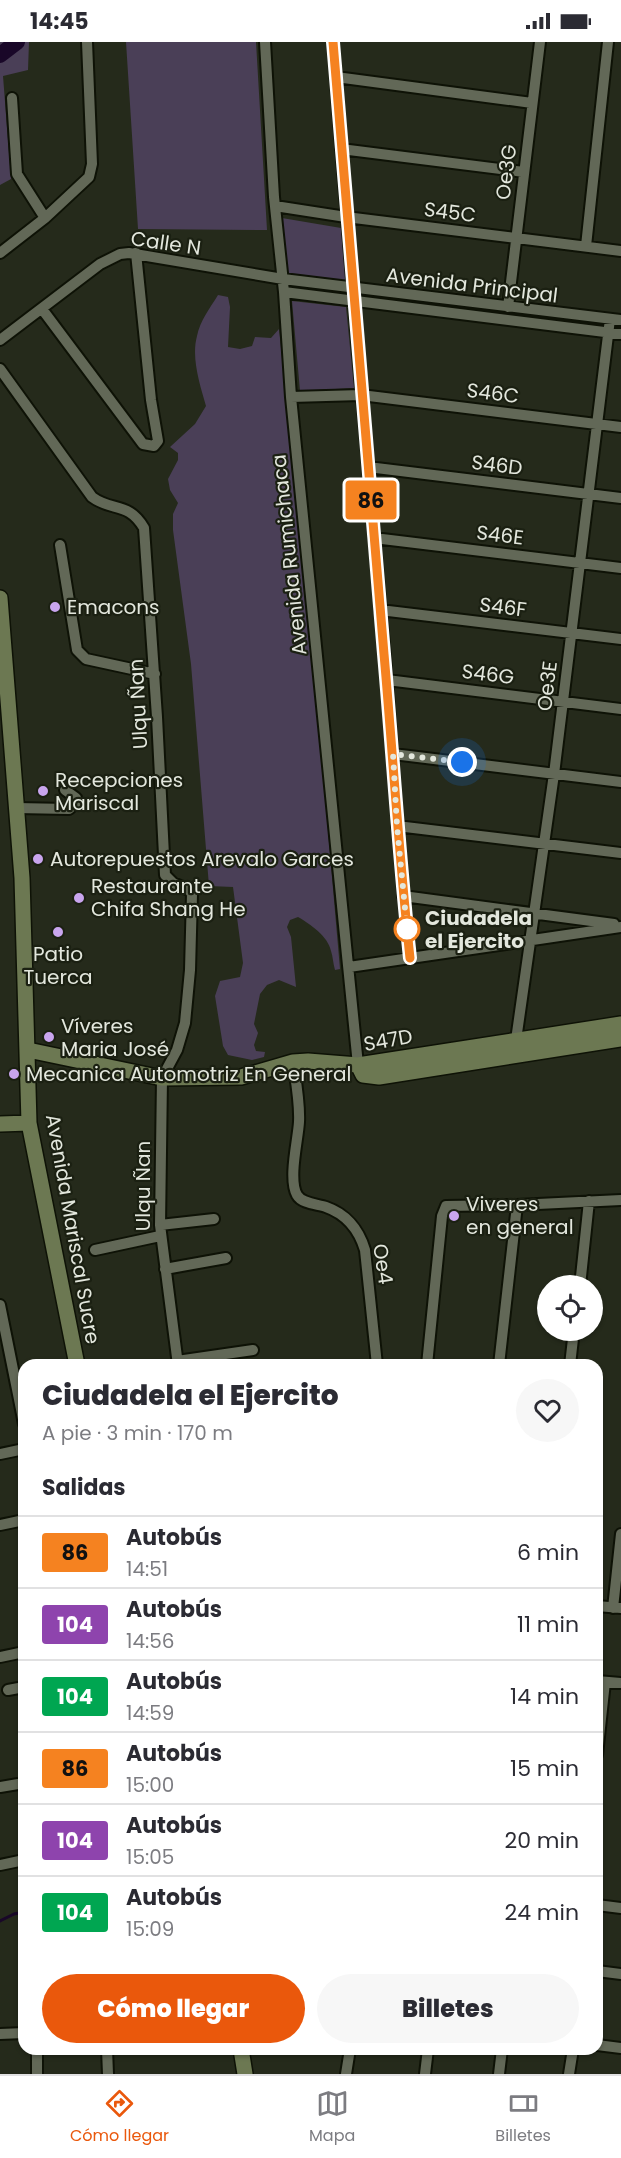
<!DOCTYPE html>
<html lang="es">
<meta charset="utf-8">
<style>
:root{--surface:#fff;--page:#f7f7f7;--text:#2b2b33;--muted:#7c7c81;--line:#e1e1e2;--accent:#ea580c}
body{margin:0;font-family:Poppins,sans-serif;background:var(--page);color:var(--text);height:100vh;display:flex;flex-direction:column;font-size:22px;white-space:nowrap}
*{box-sizing:border-box;margin:0}
p{font-size:20px;color:var(--muted)}
.icon{flex:none;width:33px;height:33px;fill:none;stroke:currentColor;stroke-width:2;stroke-linecap:round;stroke-linejoin:round}
.map{position:relative;flex:1;overflow:hidden}
.details{position:absolute;left:18px;top:1317px;width:585px;height:696px;display:flex;flex-direction:column;background:var(--surface);border-radius:18px;box-shadow:0 2px 4px #0004}
.details>*{flex:none}
.badge{padding:0 12px;border-radius:4px;font-size:21px;line-height:39px}
.controls{position:absolute;left:537px;top:1233px;display:grid;gap:12px}
.controls a{display:grid;place-items:center;width:66px;height:66px;border-radius:50%;background:var(--surface);box-shadow:0 2px 4px #0004;font-size:30px}
.you{position:absolute;width:30px;height:30px;margin:-15px;border:4px solid #fff;border-radius:50%;background:#1a73e8;box-shadow:0 0 0 9px #1a73e833}
.map>.badge{position:absolute;translate:-50% -50%;box-shadow:0 0 0 3px #fff}
h2{padding:0 24px;font-size:22px;line-height:54px}
.round{display:grid;place-items:center;flex:none;width:63px;height:63px;border-radius:32px;background:var(--page)}
.headline{display:flex;align-items:center;justify-content:space-between;height:102px;padding:0 24px}
h1{font-size:28px;font-weight:800;line-height:45px}
.button{display:flex;gap:12px;margin-top:auto;padding:12px 24px}
.button a{flex:1;height:69px;border-radius:36px;background:var(--accent);color:#fff;font-size:24px;font-weight:800;line-height:69px;text-align:center}
.button a+a{background:var(--page);color:var(--text)}
ul{padding:0;list-style:none}
li{display:flex;align-items:center;gap:18px;height:72px;padding:0 24px;border-top:2px solid var(--line)}
li div{flex:1}
li b{display:block;font-size:22px}
li em{font-style:normal}
li .badge{min-width:66px;font-weight:700;text-align:center}
.status{display:flex;justify-content:space-between;align-items:center;height:42px;padding:0 30px;background:var(--surface);direction:ltr}
.status svg{height:16px;fill:currentColor}
.tabs{display:flex;justify-content:space-around;align-items:center;height:84px;border-top:2px solid var(--line);background:var(--surface);font-size:16px;color:var(--muted)}
.tabs a{display:grid;justify-items:center;gap:3px}
.tabs .on{color:var(--accent)}
.map>svg:first-child{display:block}
.green{fill:#4a3f57}
.lines{fill:none;stroke-linecap:round;stroke-linejoin:round}
.stream{stroke:#190728;stroke-width:3}
.river{stroke:#190728;stroke-width:16}
.street-casing{stroke:#0e1206;stroke-width:14}
.secondary-casing{stroke:#0e1206;stroke-width:18}
.street{stroke:#626857;stroke-width:10}
.secondary{stroke:#6c7852;stroke-width:15}
.line-casing{stroke:#fff;stroke-width:14}
.line{stroke:#f58220;stroke-width:9}
.walk{stroke:#e3e7dd;stroke-width:6;stroke-dasharray:0 10.8}
.poi-dot{fill:#c9a5ee;stroke:#1b2012;stroke-width:2}
.stop-dot{fill:#fff;stroke:#f58220;stroke-width:3}
.labels{text-anchor:middle;stroke-width:4.5;stroke-linejoin:round;paint-order:stroke}
.street-label{font-size:20px;fill:#e3e7dd;stroke:#1b2012}
.poi-label{font-size:20px;fill:#e3e7dd;stroke:#1b2012;text-anchor:start}
.stop-label{font-size:20px;font-weight:bold;fill:#e3e7dd;stroke:#1b2012;text-anchor:start}
</style>
<div class="status"><b>14:45</b><svg viewBox="0 0 49 12"><path d="M0 12V9h3v3zM5 12V6h3v6zM10 12V3h3v9zM15 12V0h3v12zM26 1h20v11H26zM47 4h2v5h-2z"/></svg></div>
<div class="map">
<svg width="621" height="2032" viewBox="0 0 621 2032">
<rect width="100%" height="100%" fill="#252a1b"/>
<!-- green -->
<path class="green" d="M0,0H29L28,28L3,34L11,137L0,143Z
M126,0H256L267,188L138,187Z
M276,175L347,187L352,247L283,237Z
M218,253L228,255L230,265L228,305L240,307L252,304L255,295L271,296L279,287L312,605L340,927L335,928C333,921 333,915 331,909C328,894 310,882 298,875L290,878L287,885L291,895L296,945L279,938L267,943L260,952L254,982L258,991L254,1003L256,1009L265,1010L264,1015L252,1018L228,1013L223,1004L215,954L220,939L240,935L243,921L233,845L209,844L191,622L173,488V472L178,461L170,448L168,437L178,418V411L170,405L195,382L206,364C200,343 191,316 197,294C200,279 210,266 218,253Z
M292,259L346,265L354,346L300,349Z"/>
<g class="lines">
<!-- stream -->
<path class="stream" d="M0,1879L14,1872L24,1870"/>
<!-- river -->
<path class="river" d="M0,13L17,0"/>
<!-- street casing -->
<g class="street-casing">
<path id="street" d="M265,0L274,155L284,250L291,355L358,1023
M333,0C348,201 366,402 384,603C393,708 398,812 410,916
M336,35L532,61
M12,56L17,132L45,176
M341,107L524,130
M275,164L346,175L621,209
M586,204L608,0
M0,211L45,176L89,135L92,122L87,0
M284,250L621,292
M508,265L540,0
M42,267L143,402L154,404L158,399L151,358L136,211
M0,298L100,222L120,212L129,211L283,237L621,278
M0,327L92,455C112,470 128,459 144,486L157,675L165,833L173,841L189,848L192,852L190,928L185,981L177,1008L162,1036L160,1183L178,1323
M291,355L361,353L621,385
M368,425L621,456
M374,496L621,526
M60,503L77,608L86,617L155,632
M380,568L621,597
M387,638L621,667
M393,712L621,740
M16,766L69,767L76,761V756L65,748
M397,784L621,811
M403,854L614,882
M349,925L621,885
M515,1005L554,732L610,277
M293,1020C296,1040 300,1060 299,1080C298,1098 288,1137 297,1153C302,1162 318,1162 326,1165C346,1172 359,1188 365,1208L377,1323
M160,1183L214,1177
M95,1208L160,1194
M165,1227L226,1216
M580,1244L589,1159
M0,1263L24,1382
M177,1319L253,1308
M427,1323L442,1174L446,1164L517,1163L621,1158
M499,1323L517,1163
M570,1323L574,1288
M0,1412L24,1407
M0,1483L24,1478
M597,1564L621,1566
M613,1566L621,1492
M0,1615L24,1610
M597,1639L621,1641
M8,1648L24,1645
M597,1713L605,1640
M0,1745L24,1741
M0,1823L24,1818
M597,1863L621,1866
M597,1929L621,1932
M0,1992L24,1991
M597,2003L621,2006
M37,2007V2032
M107,2007L108,2032
M346,2032L350,2007
M425,2032L428,2007
M499,2032L502,2007
M569,2032L573,2007"/>
</g>
<!-- secondary casing -->
<g class="secondary-casing">
<path id="secondary" d="M0,556L22,836L29,1081L77,1323
M28,1008L162,1036L241,1035L293,1020L308,1019L358,1023L621,982
M358,1023L363,1033L379,1035L621,997
M0,1082L29,1081
M241,2007L245,2032"/>
</g>
<!-- street -->
<use href="#street" class="street"/>
<!-- secondary -->
<use href="#secondary" class="secondary"/>
</g>
<g class="lines">
<!-- line casing -->
<g class="line-casing">
<path id="line" d="M333,0C349,204 366,408 384,612C393,714 399,815 410,916"/>
</g>
<!-- line -->
<use href="#line" class="line"/>
<!-- walk -->
<path class="walk" d="M407,887L397,784L393,712L462,720"/>
</g>
<!-- markers -->
<g class="poi-dot">
<circle cx="55" cy="565" r="6"/>
<circle cx="43" cy="749" r="6"/>
<circle cx="38" cy="817" r="6"/>
<circle cx="79" cy="856" r="6"/>
<circle cx="58" cy="890" r="6"/>
<circle cx="49" cy="995" r="6"/>
<circle cx="14" cy="1032" r="6"/>
<circle cx="454" cy="1174" r="6"/>
</g>
<circle class="stop-dot" cx="407" cy="887" r="12"/>
<g class="labels">
<!-- street labels -->
<g class="street-label">
<text transform="translate(506 130) rotate(-83)" y="7">Oe3G</text>
<text transform="translate(450 170) rotate(7)" y="7">S45C</text>
<text transform="translate(166 201) rotate(8)" y="7">Calle N</text>
<text transform="translate(472 243) rotate(7)" y="7">Avenida Principal</text>
<text transform="translate(493 351) rotate(7)" y="7">S46C</text>
<text transform="translate(497 423) rotate(7)" y="7">S46D</text>
<text transform="translate(500 493) rotate(7)" y="7">S46E</text>
<text transform="translate(289 513) rotate(-96)" y="7">Avenida Rumichaca</text>
<text transform="translate(503 565) rotate(7)" y="7">S46F</text>
<text transform="translate(488 632) rotate(7)" y="7">S46G</text>
<text transform="translate(547 644) rotate(-83)" y="7">Oe3E</text>
<text transform="translate(138 662) rotate(-93)" y="7">Ulqu Ñan</text>
<text transform="translate(388 998) rotate(-10)" y="7">S47D</text>
<text transform="translate(143 1144) rotate(-90)" y="7">Ulqu Ñan</text>
<text transform="translate(73 1187) rotate(80)" y="7">Avenida Mariscal Sucre</text>
<text transform="translate(383 1222) rotate(81)" y="7">Oe4</text>
</g>
<!-- poi labels -->
<g class="poi-label">
<text x="67" y="572">Emacons</text>
<text x="55" y="745">Recepciones<tspan x="55" dy="23">Mariscal</tspan></text>
<text x="50" y="824">Autorepuestos Arevalo Garces</text>
<text x="91" y="851">Restaurante<tspan x="91" dy="23">Chifa Shang He</tspan></text>
<text x="58" y="919" text-anchor="middle">Patio<tspan x="58" dy="23">Tuerca</tspan></text>
<text x="61" y="991">Víveres<tspan x="61" dy="23">Maria José</tspan></text>
<text x="26" y="1039">Mecanica Automotriz En General</text>
<text x="466" y="1169">Viveres<tspan x="466" dy="23">en general</tspan></text>
</g>
<!-- stop labels -->
<g class="stop-label">
<text x="425" y="883">Ciudadela<tspan x="425" dy="23">el Ejercito</tspan></text>
</g>
</g>
</svg>
<div class="controls">
<a><svg class="icon" aria-label="locate" viewBox="0 0 24 24"><circle cx="12" cy="12" r="6"/><path d="M12 2v4M12 18v4M2 12h4M18 12h4"/></svg></a>
</div>
<div class="you" style="left:462px;top:720px"></div>
<b class="badge" style="left:371px;top:458px;background:#f58220;color:#111">86</b>
<section class="details">
<div class="headline"><div><h1>Ciudadela el Ejercito</h1><p>A pie · 3 min · 170 m</p></div><a class="round"><svg class="icon" aria-label="heart" viewBox="0 0 24 24"><path d="M12 20l-8-8c-3-5 5-10 8-4 3-6 11-1 8 4z"/></svg></a></div>
<h2>Salidas</h2>
<ul>
<li><span class="badge" style="background:#f58220;color:#111">86</span><div><b>Autobús</b><p>14:51</p></div><em>6 min</em></li>
<li><span class="badge" style="background:#8e44ad;color:#fff">104</span><div><b>Autobús</b><p>14:56</p></div><em>11 min</em></li>
<li><span class="badge" style="background:#00a651;color:#fff">104</span><div><b>Autobús</b><p>14:59</p></div><em>14 min</em></li>
<li><span class="badge" style="background:#f58220;color:#111">86</span><div><b>Autobús</b><p>15:00</p></div><em>15 min</em></li>
<li><span class="badge" style="background:#8e44ad;color:#fff">104</span><div><b>Autobús</b><p>15:05</p></div><em>20 min</em></li>
<li><span class="badge" style="background:#00a651;color:#fff">104</span><div><b>Autobús</b><p>15:09</p></div><em>24 min</em></li>
</ul>
<div class="button"><a>Cómo llegar</a><a>Billetes</a></div>
</section>
</div>
<nav class="tabs">
<a class="on"><svg class="icon" aria-label="directions" viewBox="0 0 24 24"><path d="M12 3l9 9-9 9-9-9zM9 14v-3h6M13 9l2 2-2 2"/></svg>Cómo llegar</a>
<a><svg class="icon" aria-label="map" viewBox="0 0 24 24"><path d="M3 6l6-2 6 2 6-2v14l-6 2-6-2-6 2zM9 4v14M15 6v14"/></svg>Mapa</a>
<a><svg class="icon" aria-label="tickets" viewBox="0 0 24 24"><path d="M3 7h18v10H3zM15 7v10"/></svg>Billetes</a>
</nav>
